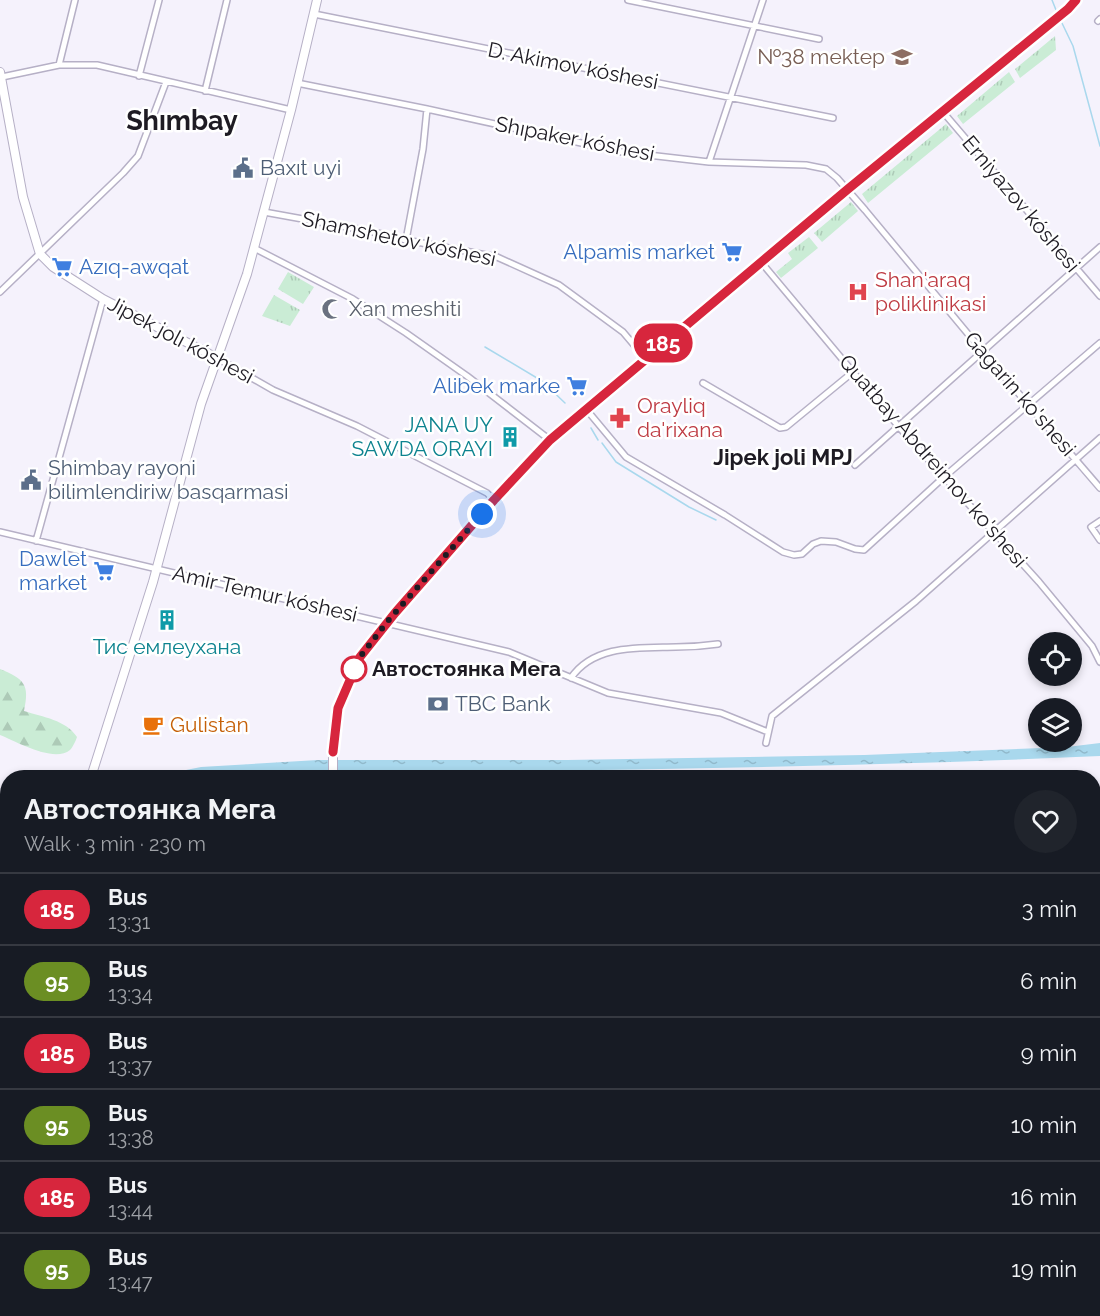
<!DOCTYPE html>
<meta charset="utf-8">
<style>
:root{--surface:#171b24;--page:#20242c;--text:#f1f3f6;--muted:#9ea1a6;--line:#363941}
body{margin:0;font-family:Raleway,sans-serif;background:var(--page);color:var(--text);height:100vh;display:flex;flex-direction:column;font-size:22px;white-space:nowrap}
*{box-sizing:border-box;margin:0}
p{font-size:20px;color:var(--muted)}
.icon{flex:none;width:33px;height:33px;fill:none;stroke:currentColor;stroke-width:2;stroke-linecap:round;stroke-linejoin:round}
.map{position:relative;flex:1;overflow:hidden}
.panel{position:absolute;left:0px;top:770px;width:1101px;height:548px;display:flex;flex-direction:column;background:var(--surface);border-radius:24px 24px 0 0;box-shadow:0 3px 9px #0003}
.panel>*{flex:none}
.badge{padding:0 12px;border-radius:20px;font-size:21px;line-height:39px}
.controls{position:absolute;left:1028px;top:632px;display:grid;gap:12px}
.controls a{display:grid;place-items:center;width:54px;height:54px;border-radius:50%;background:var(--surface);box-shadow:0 3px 9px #0003;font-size:30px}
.you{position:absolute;width:30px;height:30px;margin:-15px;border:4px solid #fff;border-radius:50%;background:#1a73e8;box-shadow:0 0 0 9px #1a73e833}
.map>.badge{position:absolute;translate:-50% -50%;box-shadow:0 0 0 3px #fff}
.round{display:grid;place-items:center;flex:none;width:63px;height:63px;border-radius:32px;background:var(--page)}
.headline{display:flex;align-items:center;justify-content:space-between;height:102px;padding:0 24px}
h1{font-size:28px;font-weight:700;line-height:45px}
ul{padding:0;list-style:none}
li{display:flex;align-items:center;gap:18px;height:72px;padding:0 24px;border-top:2px solid var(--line)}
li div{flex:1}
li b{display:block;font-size:22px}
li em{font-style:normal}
li .badge{min-width:66px;font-weight:700;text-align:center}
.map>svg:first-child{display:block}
.grass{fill:url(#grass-tufts)}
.forest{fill:url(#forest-firs)}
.water{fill:url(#water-ripples)}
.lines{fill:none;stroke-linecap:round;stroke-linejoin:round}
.stream{stroke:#a9d8ed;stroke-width:1.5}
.street-casing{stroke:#b6b0c6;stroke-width:8}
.secondary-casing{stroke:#b6b0c6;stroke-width:10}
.street{stroke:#fff;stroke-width:5}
.secondary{stroke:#fff;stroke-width:8}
.line-casing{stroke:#fff;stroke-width:14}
.line{stroke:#d7263d;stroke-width:9}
.walk{stroke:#1e1b23;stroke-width:6;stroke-dasharray:0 10.8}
.stop-dot{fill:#fff;stroke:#d7263d;stroke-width:3}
.labels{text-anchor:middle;stroke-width:5;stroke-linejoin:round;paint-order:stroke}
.education-label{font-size:21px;fill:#785e54;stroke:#fff;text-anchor:end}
.street-label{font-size:21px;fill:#1e1b23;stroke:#fff}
.service-label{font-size:21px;fill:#4e5e75;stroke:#fff;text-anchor:start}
.shop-label{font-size:21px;fill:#366cbe;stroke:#fff;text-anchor:end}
.health-label{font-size:21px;fill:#be3a42;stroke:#fff;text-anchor:start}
.worship-label{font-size:21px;fill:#5b616d;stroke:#fff;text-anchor:start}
.culture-label{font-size:21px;fill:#0d838f;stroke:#fff;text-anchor:end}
.stop-label{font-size:21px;font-weight:bold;fill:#1e1b23;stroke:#fff;text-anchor:start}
.food-label{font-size:21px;fill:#c56008;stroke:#fff;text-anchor:start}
.neighbourhood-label{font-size:22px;font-weight:bold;fill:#1e1b23;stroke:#fff}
.district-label{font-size:27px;font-weight:bold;fill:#1e1b23;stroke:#fff}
</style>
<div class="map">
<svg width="1100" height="1316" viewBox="0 0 1100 1316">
<defs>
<pattern id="grass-tufts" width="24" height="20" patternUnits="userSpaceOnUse" patternTransform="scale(1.5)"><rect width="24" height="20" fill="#caecd5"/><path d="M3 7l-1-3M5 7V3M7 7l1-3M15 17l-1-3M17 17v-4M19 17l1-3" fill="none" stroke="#adcab7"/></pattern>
<pattern id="forest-firs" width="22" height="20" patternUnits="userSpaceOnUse" patternTransform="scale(1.5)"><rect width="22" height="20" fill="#caecd5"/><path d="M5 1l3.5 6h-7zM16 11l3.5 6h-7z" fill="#adcab7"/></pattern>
<pattern id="water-ripples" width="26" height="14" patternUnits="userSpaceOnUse" patternTransform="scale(1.5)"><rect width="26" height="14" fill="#a9d8ed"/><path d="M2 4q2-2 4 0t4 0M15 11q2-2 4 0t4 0" fill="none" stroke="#91b9cb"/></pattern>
</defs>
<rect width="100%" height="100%" fill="#f5f2fc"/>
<!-- grass -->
<path class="grass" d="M1055,36L1056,50L1020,78L1015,69Z
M1009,72L1015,82L963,124L957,116Z
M946,124L953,133L868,203L862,194Z
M851,202L858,211L822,242L814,233Z
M809,237L818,248L781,278L776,272L792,259L788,253Z
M288,272L314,287L303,304L278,289Z
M274,295L300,310L290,326L262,316Z"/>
<!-- forest -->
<path class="forest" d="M0,669C24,679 30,684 24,711C43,717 66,720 77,737C76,740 73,747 70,750C54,763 17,742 0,735Z"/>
<!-- water -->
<path class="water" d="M1100,743V756C840,768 580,770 319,774L296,777H151L201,767L318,760H567L864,755L1067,747Z"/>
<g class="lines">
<!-- stream -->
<path class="stream" d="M1052,0L1058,15
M1060,19L1073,46L1100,146
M485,347L542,381L565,403
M591,428L598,440
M602,443L616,462L689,507L716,520
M1094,916L1100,911
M1094,988L1100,986
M531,1316L541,1310"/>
<!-- street casing -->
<g class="street-casing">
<path id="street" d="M628,0L819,39
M314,14L833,118
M1098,21L1100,19
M59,65L75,0
M139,76L159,0
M2,77L59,65H97L291,110
M297,83L427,109L622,152L709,162L806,165L826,169L837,178L865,210L983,352L1100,488
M205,91L227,0
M943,112L1100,296
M709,162L763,0
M264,212L369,231L406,240L497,257L559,285L623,332L645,358
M406,240L423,149L427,109
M254,248L353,299L406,333L467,376L550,440
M761,262L899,427L1039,582L1092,646L1100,662
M0,292L123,173L138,156L166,82
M217,358L273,390L357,426L487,493L494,500
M703,383L780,428L786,427L853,372
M586,409L626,457L725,515L783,552L794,555L802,554L813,544L821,541L836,542L855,549L864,550L944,477L1100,343
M855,465L1100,247
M1100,521L1091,527L1100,540
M0,532L509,652L608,693L721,713L768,732
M36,541L103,299
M571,678C594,644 640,648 676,647C690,647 704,646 718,644
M766,743L772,716L916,601L1100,438
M1094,850H1100
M1094,933L1100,930
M1094,964L1100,967
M1094,1024L1100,1021
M1094,1128L1100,1120
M0,1239L8,1278
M1094,1285L1100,1270
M14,1310V1316
M313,1310V1316
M888,1310L889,1316
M948,1310L970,1316
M406,1316L407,1310
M517,1316L525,1310
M745,1316V1310
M817,1316V1310
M1081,1316L1083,1310"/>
</g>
<!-- secondary casing -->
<g class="secondary-casing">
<path id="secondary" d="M0,72L23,197L40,254L53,267L103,299L217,358
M91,777L153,582L201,404L247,274L291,110L317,0
M333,777V740L338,708L360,657L395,613L494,500L550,440L847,190L1068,9L1076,0
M7,978L5,984L8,993
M0,1000L8,999
M0,1005L8,1007
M153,1310L156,1316"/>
</g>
<!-- street -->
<use href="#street" class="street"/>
<!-- secondary -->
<use href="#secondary" class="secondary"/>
</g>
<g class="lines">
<!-- line casing -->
<g class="line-casing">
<path id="line" d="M333,752L338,708L360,657L395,613L494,500L550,440L848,189L1068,9L1076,0"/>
</g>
<!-- line -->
<use href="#line" class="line"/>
<!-- walk -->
<path class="walk" d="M354,669L353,671L360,657L387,622L482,514"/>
</g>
<!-- icons -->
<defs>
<g id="school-bare" transform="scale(1.62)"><path d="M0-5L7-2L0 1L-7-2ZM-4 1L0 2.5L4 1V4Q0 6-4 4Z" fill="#8d6e63" stroke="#fff" stroke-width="2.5" paint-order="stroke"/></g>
<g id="civic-bare" transform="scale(1.62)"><path d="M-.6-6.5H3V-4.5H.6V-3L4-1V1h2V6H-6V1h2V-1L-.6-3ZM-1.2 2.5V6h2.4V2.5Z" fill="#5c6f8a" stroke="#fff" stroke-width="2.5" paint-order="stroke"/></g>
<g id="supermarket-bare" transform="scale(1.62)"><path d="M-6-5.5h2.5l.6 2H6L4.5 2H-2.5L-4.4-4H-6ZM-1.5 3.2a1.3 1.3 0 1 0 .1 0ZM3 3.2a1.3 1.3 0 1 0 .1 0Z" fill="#3f7fe0" stroke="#fff" stroke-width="2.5" paint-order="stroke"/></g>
<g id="hospital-bare" transform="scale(1.62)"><path d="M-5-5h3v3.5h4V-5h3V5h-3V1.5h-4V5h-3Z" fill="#e0444e" stroke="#fff" stroke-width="2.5" paint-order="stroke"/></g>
<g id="mosque-bare" transform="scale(1.62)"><path d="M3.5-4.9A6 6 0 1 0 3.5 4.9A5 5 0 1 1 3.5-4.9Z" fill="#6b7280" stroke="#fff" stroke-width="2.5" paint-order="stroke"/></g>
<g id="pharmacy-bare" transform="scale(1.62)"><path d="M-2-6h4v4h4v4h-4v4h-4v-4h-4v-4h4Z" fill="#e0444e" stroke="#fff" stroke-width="2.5" paint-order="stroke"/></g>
<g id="building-bare" transform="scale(1.62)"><path d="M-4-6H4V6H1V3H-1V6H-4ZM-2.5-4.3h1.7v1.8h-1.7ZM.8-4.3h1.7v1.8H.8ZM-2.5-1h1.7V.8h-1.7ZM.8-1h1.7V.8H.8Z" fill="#0f9aa8" stroke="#fff" stroke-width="2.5" paint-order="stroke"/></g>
<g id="bank-bare" transform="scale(1.62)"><path d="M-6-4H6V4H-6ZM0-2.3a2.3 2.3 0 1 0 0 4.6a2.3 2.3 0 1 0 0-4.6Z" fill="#5c6f8a" stroke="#fff" stroke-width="2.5" paint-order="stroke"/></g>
<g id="cafe-bare" transform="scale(1.62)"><path d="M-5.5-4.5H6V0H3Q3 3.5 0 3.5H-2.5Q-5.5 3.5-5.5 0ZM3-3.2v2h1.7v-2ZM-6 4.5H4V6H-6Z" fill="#e8710a" stroke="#fff" stroke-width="2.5" paint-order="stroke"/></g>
</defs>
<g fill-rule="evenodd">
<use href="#school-bare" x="902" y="57"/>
<use href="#civic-bare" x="243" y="168"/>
<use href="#supermarket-bare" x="732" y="252"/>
<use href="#supermarket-bare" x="62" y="267"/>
<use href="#hospital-bare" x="858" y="292"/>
<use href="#mosque-bare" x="332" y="309"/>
<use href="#supermarket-bare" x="577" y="386"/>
<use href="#pharmacy-bare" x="620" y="418"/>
<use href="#building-bare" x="510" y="437"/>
<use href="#civic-bare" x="31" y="480"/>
<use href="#supermarket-bare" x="104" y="571"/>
<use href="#building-bare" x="167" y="620"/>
<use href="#bank-bare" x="438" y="704"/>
<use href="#cafe-bare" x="153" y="725"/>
</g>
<!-- markers -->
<circle class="stop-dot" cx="354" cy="669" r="12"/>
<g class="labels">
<!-- education labels -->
<g class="education-label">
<text x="885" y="64">№38 mektep</text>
</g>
<!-- street labels -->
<g class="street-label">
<text transform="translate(573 66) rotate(11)" y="7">D. Akimov kóshesi</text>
<text transform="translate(575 139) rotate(11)" y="7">Shıpaker kóshesi</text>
<text transform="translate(1021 204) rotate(50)" y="7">Erniyazov kóshesi</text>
<text transform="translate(399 239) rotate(12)" y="7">Shamshetov kóshesi</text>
<text transform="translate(181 340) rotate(28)" y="7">Jipek jolı kóshesi</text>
<text transform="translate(1020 394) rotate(49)" y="7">Gagarin ko'shesi</text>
<text transform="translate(933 461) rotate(49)" y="7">Quatbay Abdreimov ko'shesi</text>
<text transform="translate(265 594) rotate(13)" y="7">Amir Temur kóshesi</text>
</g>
<!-- service labels -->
<g class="service-label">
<text x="260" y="175">Baxıt uyi</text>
<text x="48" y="475">Shimbay rayoni<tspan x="48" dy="24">bilimlendiriw basqarmasi</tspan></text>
<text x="455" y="711">TBC Bank</text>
</g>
<!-- shop labels -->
<g class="shop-label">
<text x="715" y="259">Alpamis market</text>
<text x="79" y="274" text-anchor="start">Azıq-awqat</text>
<text x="560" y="393">Alibek marke</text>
<text x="87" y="566">Dawlet<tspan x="87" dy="24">market</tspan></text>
</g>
<!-- health labels -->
<g class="health-label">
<text x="875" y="287">Shan'araq<tspan x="875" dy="24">poliklinikasi</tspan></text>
<text x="637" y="413">Orayliq<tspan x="637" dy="24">da'rixana</tspan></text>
</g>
<!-- worship labels -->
<g class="worship-label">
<text x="349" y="316">Xan meshiti</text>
</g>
<!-- culture labels -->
<g class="culture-label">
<text x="493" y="432">JANA UY<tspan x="493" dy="24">SAWDA ORAYI</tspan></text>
<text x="167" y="654" text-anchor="middle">Тис емлеухана</text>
</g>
<!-- stop labels -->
<g class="stop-label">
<text x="372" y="676">Автостоянка Мега</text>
</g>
<!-- food labels -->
<g class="food-label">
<text x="170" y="732">Gulistan</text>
</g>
<!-- neighbourhood labels -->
<g class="neighbourhood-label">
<text x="783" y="465">Jipek joli MPJ</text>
</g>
<!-- district labels -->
<g class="district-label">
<text x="182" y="130">Shımbay</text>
</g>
</g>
</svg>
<div class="controls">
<a><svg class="icon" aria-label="locate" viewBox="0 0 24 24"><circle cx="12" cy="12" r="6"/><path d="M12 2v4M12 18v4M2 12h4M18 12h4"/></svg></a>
<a><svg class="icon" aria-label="layers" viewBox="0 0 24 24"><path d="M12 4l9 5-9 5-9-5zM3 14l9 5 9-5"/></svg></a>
</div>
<div class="you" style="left:482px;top:514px"></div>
<b class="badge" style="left:663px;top:343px;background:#d7263d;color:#fff">185</b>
<section class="panel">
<div class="headline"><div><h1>Автостоянка Мега</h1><p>Walk · 3 min · 230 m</p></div><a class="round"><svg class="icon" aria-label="heart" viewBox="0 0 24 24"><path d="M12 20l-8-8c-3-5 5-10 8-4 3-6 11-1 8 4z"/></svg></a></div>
<ul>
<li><span class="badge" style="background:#d7263d;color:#fff">185</span><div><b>Bus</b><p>13:31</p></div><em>3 min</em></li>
<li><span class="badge" style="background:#6b8e23;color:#fff">95</span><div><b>Bus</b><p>13:34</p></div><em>6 min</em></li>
<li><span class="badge" style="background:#d7263d;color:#fff">185</span><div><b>Bus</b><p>13:37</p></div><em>9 min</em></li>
<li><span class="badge" style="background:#6b8e23;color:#fff">95</span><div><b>Bus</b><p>13:38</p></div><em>10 min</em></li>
<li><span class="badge" style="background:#d7263d;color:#fff">185</span><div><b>Bus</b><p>13:44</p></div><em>16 min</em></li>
<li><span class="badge" style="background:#6b8e23;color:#fff">95</span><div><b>Bus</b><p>13:47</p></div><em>19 min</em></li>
</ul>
</section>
</div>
